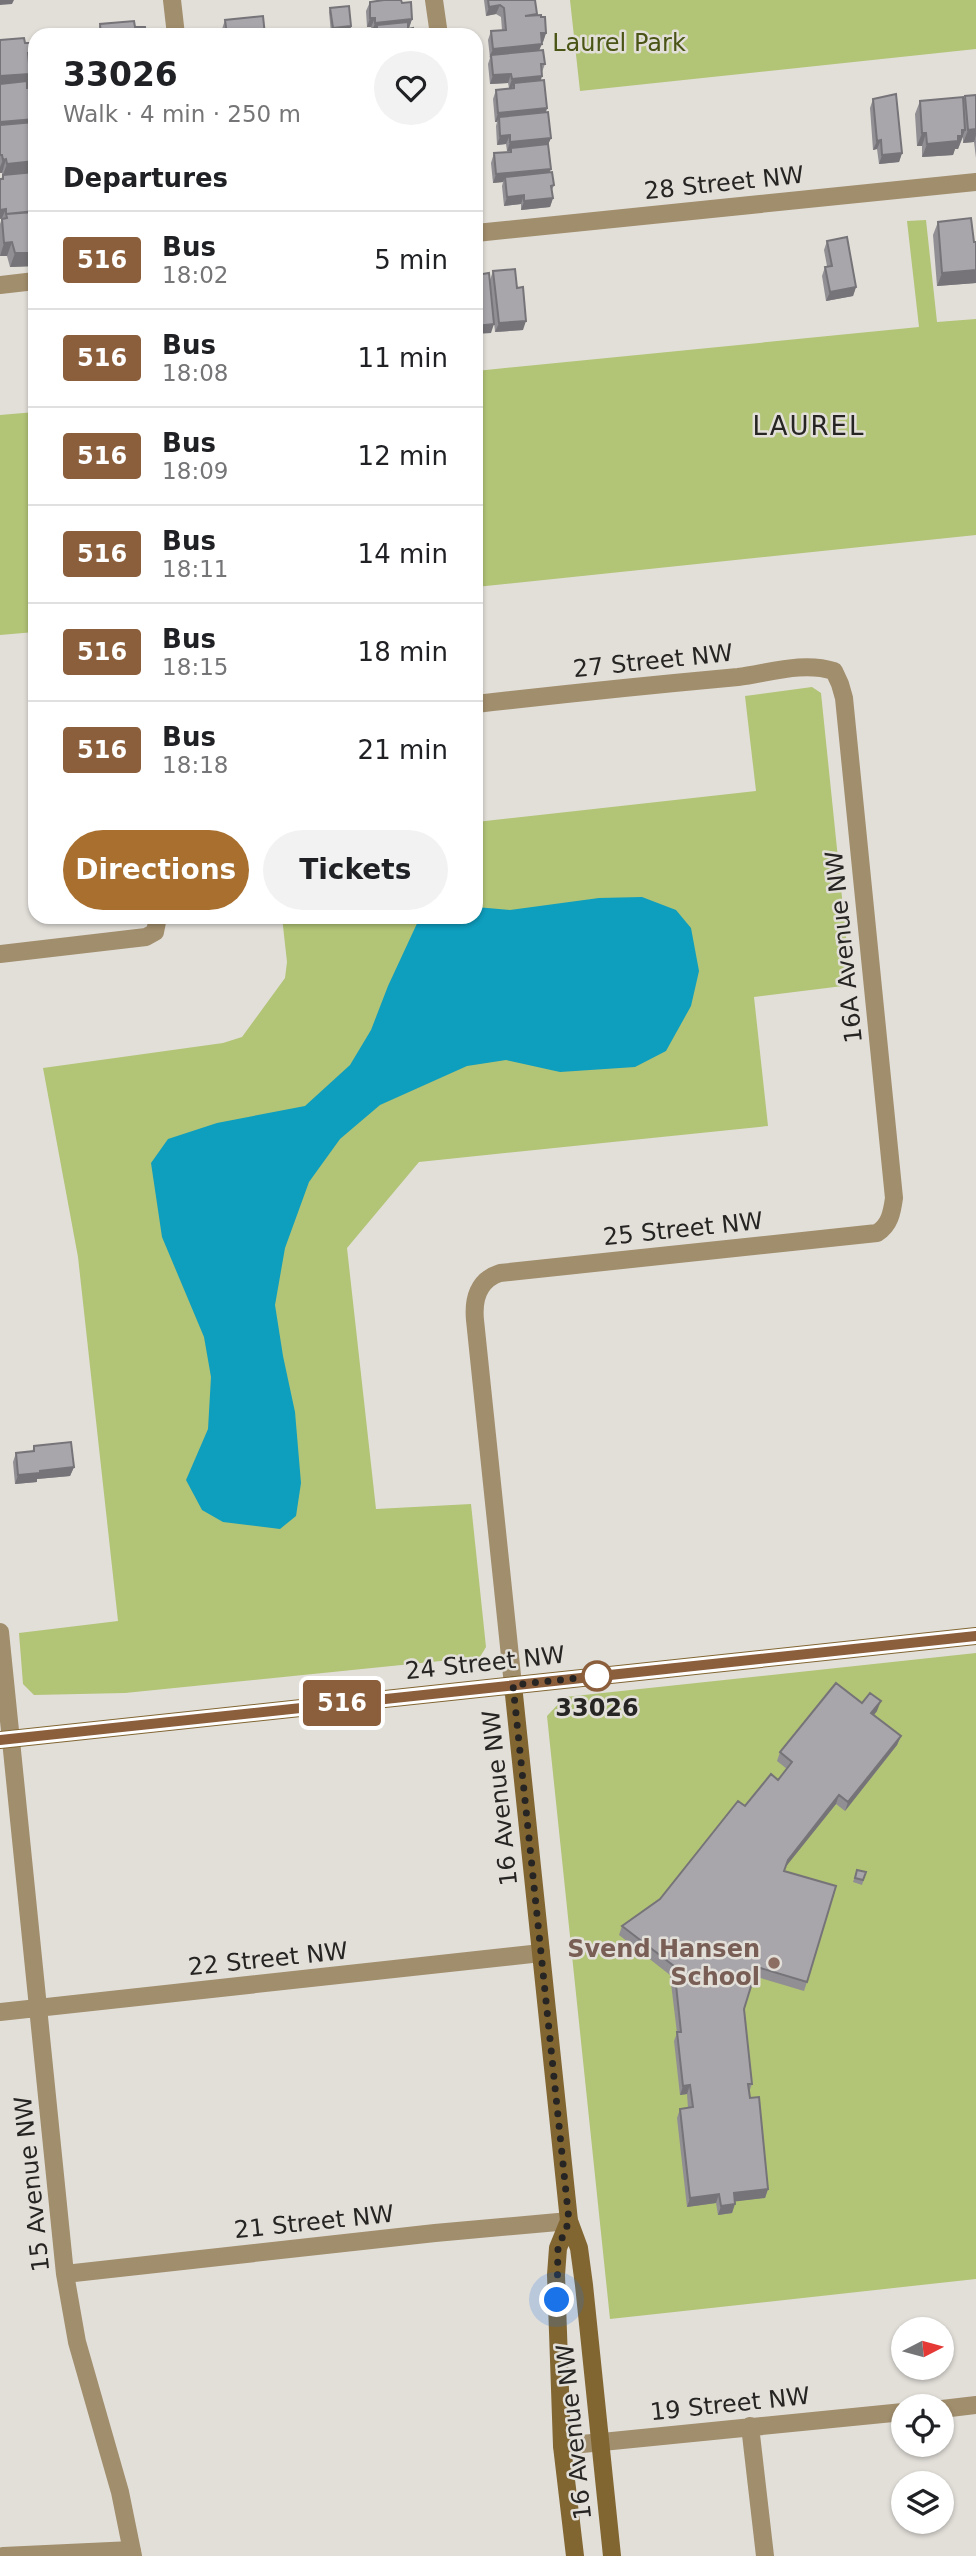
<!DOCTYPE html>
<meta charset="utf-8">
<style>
:root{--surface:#fff;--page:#f2f2f2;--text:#202124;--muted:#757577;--line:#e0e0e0;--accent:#a86f2e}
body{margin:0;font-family:"DejaVu Sans",sans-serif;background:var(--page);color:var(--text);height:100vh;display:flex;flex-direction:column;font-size:26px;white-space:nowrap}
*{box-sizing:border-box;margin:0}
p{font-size:23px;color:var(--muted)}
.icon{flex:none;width:38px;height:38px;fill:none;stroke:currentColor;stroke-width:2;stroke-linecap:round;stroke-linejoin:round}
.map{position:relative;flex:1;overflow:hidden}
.panel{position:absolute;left:28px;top:28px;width:455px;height:896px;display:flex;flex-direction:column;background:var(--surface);border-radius:21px;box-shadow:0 2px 5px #0004}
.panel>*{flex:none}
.badge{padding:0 14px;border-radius:5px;font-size:24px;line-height:46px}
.needle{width:46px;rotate:84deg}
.buttons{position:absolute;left:891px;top:2317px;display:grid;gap:14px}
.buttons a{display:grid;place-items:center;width:63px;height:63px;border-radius:50%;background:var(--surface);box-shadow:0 2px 5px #0004;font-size:35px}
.you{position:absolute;width:35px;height:35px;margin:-18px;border:5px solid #fff;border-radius:50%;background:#1a73e8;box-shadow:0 0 0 10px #1a73e833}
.map>.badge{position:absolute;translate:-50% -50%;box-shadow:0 0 0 4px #fff}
h2{padding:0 35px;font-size:26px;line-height:63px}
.round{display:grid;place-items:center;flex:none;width:74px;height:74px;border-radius:37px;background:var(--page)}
.summary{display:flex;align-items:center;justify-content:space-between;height:119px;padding:0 35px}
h1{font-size:33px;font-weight:600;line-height:52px}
.primary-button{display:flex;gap:14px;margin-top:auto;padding:14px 35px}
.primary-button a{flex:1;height:80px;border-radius:42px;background:var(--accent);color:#fff;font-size:28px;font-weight:600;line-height:80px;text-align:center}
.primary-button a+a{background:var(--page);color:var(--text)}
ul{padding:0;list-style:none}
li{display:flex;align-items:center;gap:21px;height:98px;padding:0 35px;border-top:2px solid var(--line)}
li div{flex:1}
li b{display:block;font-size:26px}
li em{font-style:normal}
li .badge{min-width:77px;font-weight:700;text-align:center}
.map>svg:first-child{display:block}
.green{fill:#b2c476}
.water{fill:#0e9ebe}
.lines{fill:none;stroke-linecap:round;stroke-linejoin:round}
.street{stroke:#a18e6d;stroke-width:18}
.secondary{stroke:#826632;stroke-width:18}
.wall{fill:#918f93}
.shaded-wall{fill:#767478}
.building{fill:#a9a6ab;stroke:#767478;stroke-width:2}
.line-casing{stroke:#fff;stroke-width:16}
.line{stroke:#8b5e3c;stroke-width:10}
.walk{stroke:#272523;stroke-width:7;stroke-dasharray:0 12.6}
.stop-dot{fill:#fff;stroke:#8b5e3c;stroke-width:3.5}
.education-dot{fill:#8d6e63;stroke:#e2dfd9;stroke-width:2.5}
.labels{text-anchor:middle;stroke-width:5;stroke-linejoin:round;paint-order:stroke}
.park-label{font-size:24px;fill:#495415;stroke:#e2dfd9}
.street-label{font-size:24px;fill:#272523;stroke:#e2dfd9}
.stop-label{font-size:24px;font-weight:bold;fill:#272523;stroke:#e2dfd9}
.education-label{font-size:24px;font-weight:bold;fill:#785e54;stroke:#e2dfd9;text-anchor:end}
.neighbourhood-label{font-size:26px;letter-spacing:2px;fill:#272523;stroke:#e2dfd9}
</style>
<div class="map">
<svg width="976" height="2556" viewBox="0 0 976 2556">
<rect width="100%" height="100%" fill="#e2dfd9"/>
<!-- green -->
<path class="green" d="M570,0H976V49L580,91Z
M926,220L937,322L976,319V535L476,587V371L919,327L907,221Z
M35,412V632L0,635V415Z
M812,687L821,693L851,985L754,997L768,1126L419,1162L347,1248L376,1509L471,1504L486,1647L480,1657L125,1693L34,1695L23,1684L19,1633L118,1621L78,1257L43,1068L223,1043L242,1037L285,978L287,962L282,917H476V822L756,791L745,696Z
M976,1653V2279L610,2319L547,1716L565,1697Z"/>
<!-- water -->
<path class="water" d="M642,897L676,910L691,928L699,971L691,1006L666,1051L635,1067L560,1072L506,1060L467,1066L380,1105L340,1139L309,1182L285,1248L275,1305L283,1356L295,1412L301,1483L296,1516L280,1529L223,1522L202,1510L186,1480L208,1429L211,1377L204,1337L162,1237L151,1163L168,1139L217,1123L305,1106L350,1065L371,1030L388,986L420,917H476V907L510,910L599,898Z"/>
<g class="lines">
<!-- street -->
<path class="street" d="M172,0L176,35
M434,0L439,35
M476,233L976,182
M0,285L35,281
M476,704C563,694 651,685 738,677C769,673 803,661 834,671L840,684L844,698L894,1198C892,1212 890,1225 877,1233L500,1273C478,1280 473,1299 475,1320L513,1685
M0,954L146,937L155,932L158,917
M0,1632L65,2274L77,2342L120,2492L133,2556
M0,2012L541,1953
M65,2274L435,2233L569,2221
M942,2409L976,2405
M750,2426L765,2556
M562,2446L903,2412
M3,2556L132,2550"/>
<!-- secondary -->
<path class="secondary" d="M513,1685L569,2221L579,2248L584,2285L612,2556
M0,1740L976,1636
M569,2221L558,2248L556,2275L562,2446L575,2556"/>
</g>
<!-- wall -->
<path class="wall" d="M484,0H535L536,15L546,33L543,42H541L539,50L545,64L542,72L541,80L547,108L546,112L551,138L548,144L551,169L549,172L554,185L552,190L553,198L550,207L521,210V204L504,206L502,186L503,182L493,183L491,163L494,153L509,152L510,151H507L506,144L497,145L496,126L497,122H495L493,99L496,90L512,88H509L508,83L490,84L488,64L490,58L488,40L491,31L502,30L501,17L496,14L486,16Z
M370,2L402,3L412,19L409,28L413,35H370L372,30L371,27H367L366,11Z
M330,8L351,26L350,31L331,33L329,12Z
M225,20L265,35H222V29Z
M100,24L135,27L146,35H97Z
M0,40L29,61L27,83L35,266L10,267L7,256H0V224L2,218L0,219V179H1L2,177V173H0Z
M976,95V158L974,142L963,143V137L958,149H955L953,155L922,157V146H917L915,114L920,101H963L965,96Z
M873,99L902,153L899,162L879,164L877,149L873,150L870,108Z
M938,222L976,283L937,286L933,235Z
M827,241L856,287L853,296L826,301L822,276L825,267L827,266L824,250Z
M493,271L517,288L523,330L495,332L490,280Z
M34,1446L74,1467L70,1476L37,1479V1482L15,1484L13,1462L16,1453L32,1452Z
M862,1703L877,1711L874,1715L901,1736L897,1745L845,1811L836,1804L785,1867L784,1871L807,1982L804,1991L754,1976L744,2009L752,2084L749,2092L750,2098L768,2189L765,2198L735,2201L732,2213L718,2215L716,2203L687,2207L677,2118L680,2109L688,2108L687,2094L680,2095L674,2041L677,2033L670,1975L619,1935L622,1926L660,1899L745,1806L778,1780L787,1769L777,1761L780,1752Z
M857,1870L866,1872L862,1885L853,1882Z"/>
<!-- shaded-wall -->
<path class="shaded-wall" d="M0,0H14L12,4L0,5Z
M500,5L496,14L486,16L489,7Z
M370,18H375L371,27H367Z
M412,19L409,28L376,32L377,25L374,32H372L375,23Z
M351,26L350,31L331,33L333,28Z
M541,33H546L543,42H537Z
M542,44L538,53L491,55L489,58L493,49Z
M30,74L27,83L0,85V76Z
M511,74L508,83L490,84L493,75Z
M542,76L539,85L514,83L512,88H509L512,79Z
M547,108L544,117H499L497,122H495L498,113Z
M35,119V124L0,131V122Z
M976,129V135L974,142L963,143L968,130Z
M962,130H965L958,149H955L953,155L922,157L927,144L958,136Z
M922,133H926L922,146H917Z
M510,135L506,144L497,145L500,136Z
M551,138L547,147L511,148L510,151H507L510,142Z
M881,140L877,149L873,150L877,141Z
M902,153L899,162L879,164L882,155Z
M6,159L2,173H0V167L3,160Z
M35,161V174L3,175L2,177L7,164Z
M551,169L547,178L505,177L503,182L493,183L496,174Z
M524,195L521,204L504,206L507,197Z
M553,198L550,207L521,210L524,201Z
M6,209L2,218L0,219V210Z
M12,242L7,256H0L4,243Z
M15,253H35V266L10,267Z
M976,270V283L937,286L942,273Z
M856,287L853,296L826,301L830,292Z
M526,321L523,330L495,332L499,323Z
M494,324L491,333L476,334V326Z
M74,1467L70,1476L37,1479V1482L15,1484L18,1475L40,1471Z
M881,1701L877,1711L868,1722L871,1713Z
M901,1736L897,1745L845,1811L848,1802Z
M839,1795L836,1804L784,1869L788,1860Z
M690,2085L687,2094L680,2095L683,2086Z
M768,2189L765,2198L731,2202L734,2193Z
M719,2194L716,2203L687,2207L690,2198Z
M735,2204L732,2213L718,2215L721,2206Z"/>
<!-- building -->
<path class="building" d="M384,0H401L402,3L411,2L412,19L375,23V18H370V2Z
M488,0H535L537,14L525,16L541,15V17H545L546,33H541L542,44L493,49L491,31L506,30L504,8L500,5L489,7Z
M349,6L351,26L333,28L330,8Z
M263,16L265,35H227L225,20Z
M134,21L135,27H145L146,35H101L100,24Z
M408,22V29L413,28V35H373L372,29L377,28V25Z
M24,38L25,43H31L32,53H28L30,74L0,76V40Z
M543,50L545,64H541L542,76L512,79L511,74L493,75L491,55Z
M544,80L547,108L498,113L496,90L514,88V83Z
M27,81V88H34L35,119L0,122V84Z
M896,94L902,153L882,155L881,140L877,141L873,99Z
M976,95V129L968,130L965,96Z
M963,97L965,130H962V136H958V141L927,144L926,133H922L920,101Z
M548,112L551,138L510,142V135L500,136L499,117Z
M35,122V161L7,164L6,159L3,160L2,155H0V125Z
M548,144L551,169L496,174L494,153L511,152V148Z
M35,172V211L6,214V209L0,210V179H3V175Z
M552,172L554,185L551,186L553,198L524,201V195L507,197L505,177Z
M35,212V253H15L12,242L4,243L2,219L7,218L6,214Z
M971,218L974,242H976V270L942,273L938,222Z
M847,237L856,287L830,292L825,267L832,266L827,241Z
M515,269L517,288L523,287L526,321L499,323L493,271Z
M489,273L494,324L476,326V275Z
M71,1442L74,1467L40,1471V1473L18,1475L16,1453L34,1451V1446Z
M836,1683L862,1703L870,1693L881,1701L871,1713L901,1736L848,1802L839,1795L788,1860L784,1871L836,1886L807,1982L757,1967L744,2009L752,2084H748L750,2098L759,2097L768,2189L734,2193L735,2204L721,2206L719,2194L690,2198L680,2109L693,2107L690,2085L683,2086L677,2032H681L674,1966L622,1926L660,1899L738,1801L745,1806L771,1774L778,1780L792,1762L780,1752Z
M857,1870L866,1872L863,1880L855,1878Z"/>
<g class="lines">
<!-- line casing -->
<g class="line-casing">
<path id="line" d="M0,1740L976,1636"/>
</g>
<!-- line -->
<use href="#line" class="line"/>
<!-- walk -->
<path class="walk" d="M557,2300L558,2248L569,2221L513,1685L597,1676"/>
</g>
<!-- markers -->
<circle class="stop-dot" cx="597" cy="1676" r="14"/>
<circle class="education-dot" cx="774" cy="1963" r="7"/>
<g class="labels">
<!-- park labels -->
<g class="park-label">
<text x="619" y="51">Laurel Park</text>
</g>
<!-- street labels -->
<g class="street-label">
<text transform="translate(724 183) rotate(-6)" y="8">28 Street NW</text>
<text transform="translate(653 661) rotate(-6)" y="8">27 Street NW</text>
<text transform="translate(844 947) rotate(-96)" y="8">16A Avenue NW</text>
<text transform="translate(683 1229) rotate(-6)" y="8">25 Street NW</text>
<text transform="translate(485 1663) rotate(-6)" y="8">24 Street NW</text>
<text transform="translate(500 1798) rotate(-96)" y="8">16 Avenue NW</text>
<text transform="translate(268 1959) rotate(-6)" y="8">22 Street NW</text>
<text transform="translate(32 2184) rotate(-96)" y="8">15 Avenue NW</text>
<text transform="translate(314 2222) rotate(-6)" y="8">21 Street NW</text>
<text transform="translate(730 2404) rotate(-6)" y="8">19 Street NW</text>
<text transform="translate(574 2432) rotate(-96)" y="8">16 Avenue NW</text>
</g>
<!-- stop labels -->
<g class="stop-label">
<text x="597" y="1716">33026</text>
</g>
<!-- education labels -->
<g class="education-label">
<text x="760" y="1957">Svend Hansen<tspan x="760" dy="28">School</tspan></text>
</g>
<!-- neighbourhood labels -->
<g class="neighbourhood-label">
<text x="809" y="435">LAUREL</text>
</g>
</g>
</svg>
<div class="buttons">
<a><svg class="needle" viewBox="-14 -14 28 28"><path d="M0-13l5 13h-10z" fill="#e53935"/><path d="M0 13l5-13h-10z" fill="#757577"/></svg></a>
<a><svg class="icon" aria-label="locate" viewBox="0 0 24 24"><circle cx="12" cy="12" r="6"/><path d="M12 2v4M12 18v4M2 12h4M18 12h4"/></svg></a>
<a><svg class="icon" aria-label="layers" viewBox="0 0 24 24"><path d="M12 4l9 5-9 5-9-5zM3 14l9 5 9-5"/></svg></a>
</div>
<div class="you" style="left:557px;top:2300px"></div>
<b class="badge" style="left:342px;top:1703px;background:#8b5e3c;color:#fff">516</b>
<section class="panel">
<div class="summary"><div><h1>33026</h1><p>Walk · 4 min · 250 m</p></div><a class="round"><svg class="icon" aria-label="heart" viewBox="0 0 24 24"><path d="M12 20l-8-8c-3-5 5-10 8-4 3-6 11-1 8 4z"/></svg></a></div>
<h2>Departures</h2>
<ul>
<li><span class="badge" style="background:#8b5e3c;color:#fff">516</span><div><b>Bus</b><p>18:02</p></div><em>5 min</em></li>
<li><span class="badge" style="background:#8b5e3c;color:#fff">516</span><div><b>Bus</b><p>18:08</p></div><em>11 min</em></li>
<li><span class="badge" style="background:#8b5e3c;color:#fff">516</span><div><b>Bus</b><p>18:09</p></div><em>12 min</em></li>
<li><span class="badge" style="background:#8b5e3c;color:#fff">516</span><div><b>Bus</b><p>18:11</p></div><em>14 min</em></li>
<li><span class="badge" style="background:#8b5e3c;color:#fff">516</span><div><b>Bus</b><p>18:15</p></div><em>18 min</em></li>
<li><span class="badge" style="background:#8b5e3c;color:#fff">516</span><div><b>Bus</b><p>18:18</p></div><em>21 min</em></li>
</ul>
<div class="primary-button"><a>Directions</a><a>Tickets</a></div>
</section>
</div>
